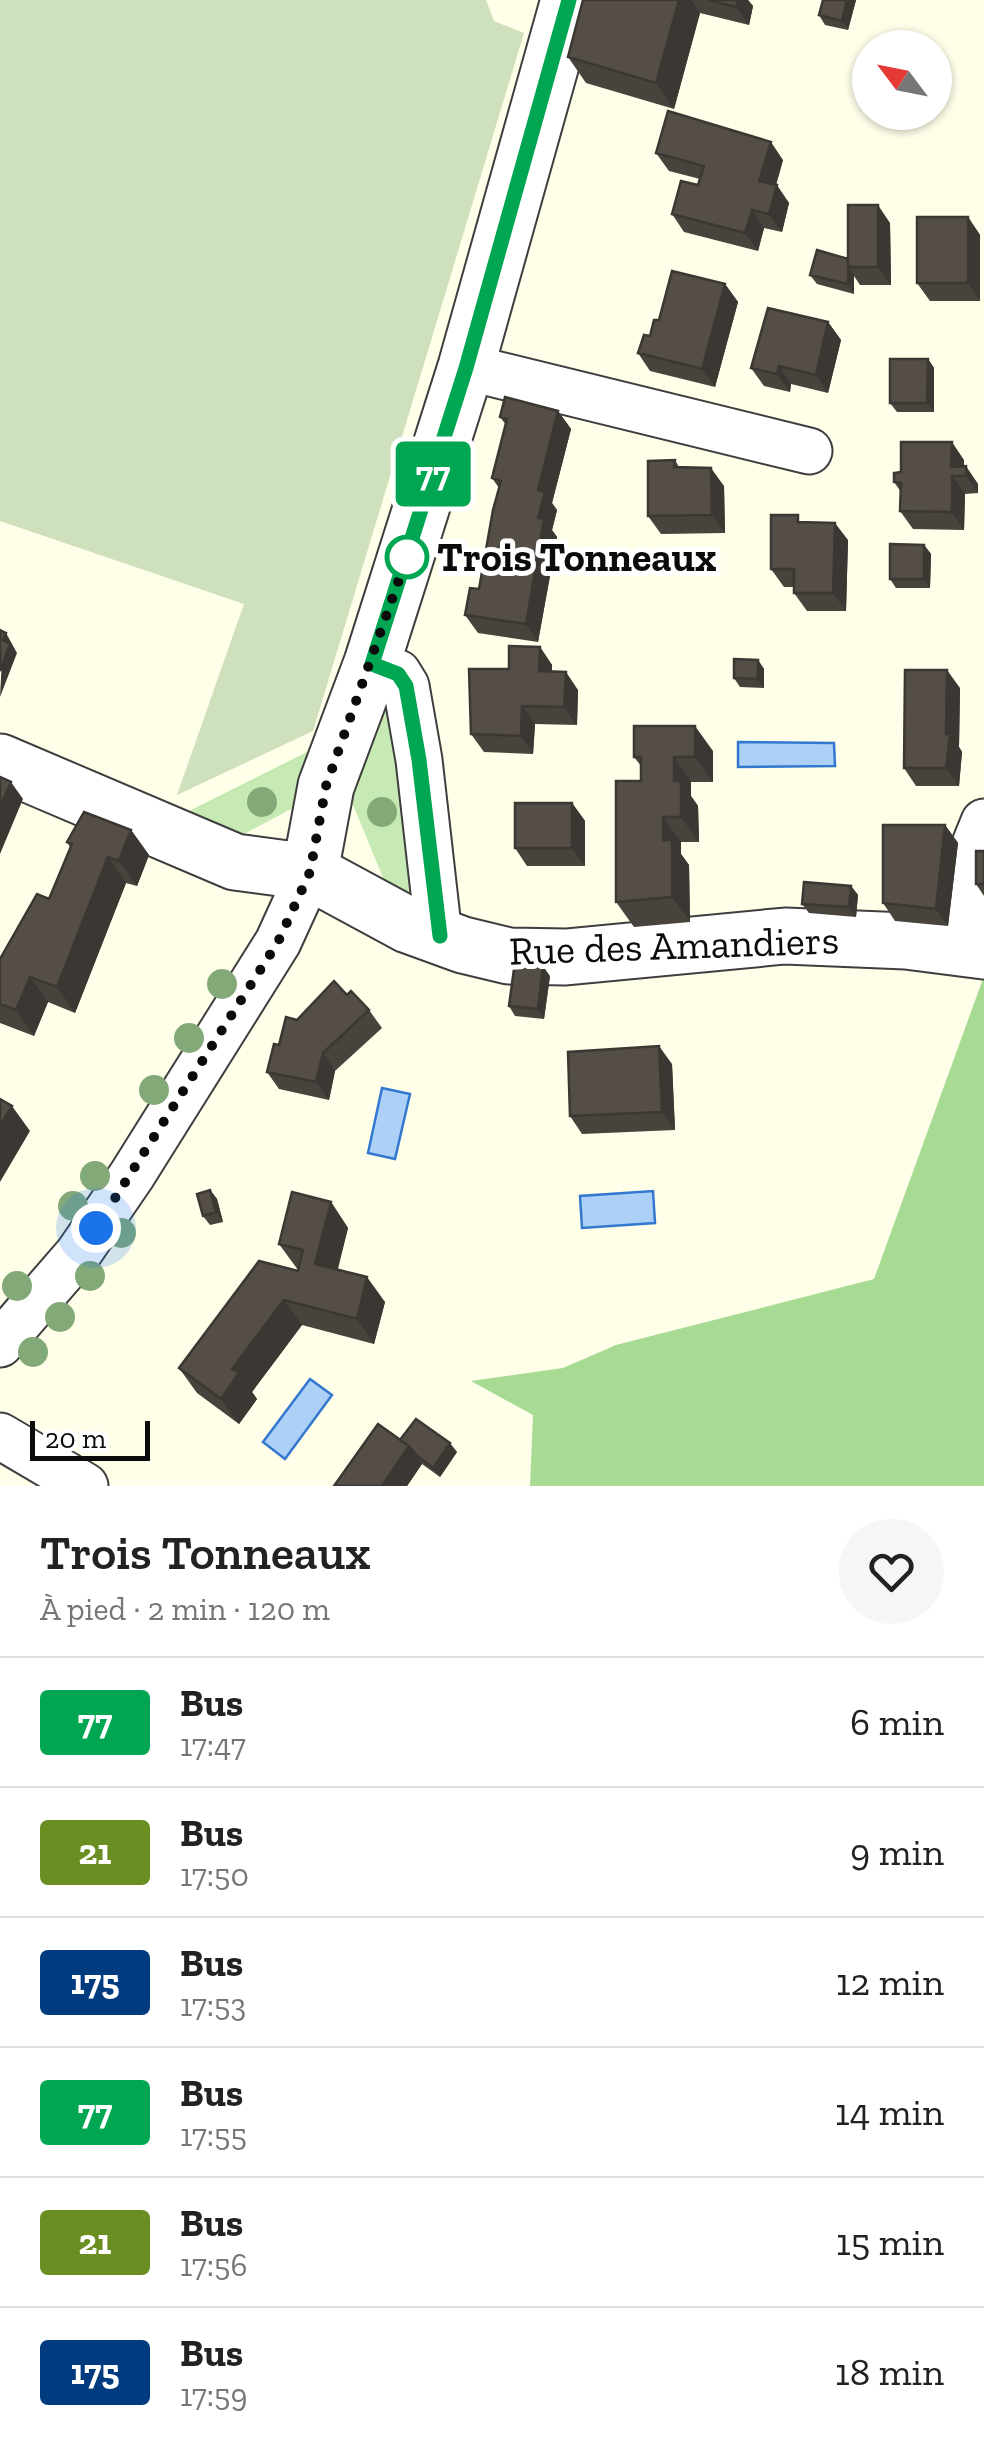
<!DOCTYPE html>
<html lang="fr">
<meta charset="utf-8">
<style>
:root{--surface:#fff;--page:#f6f6f6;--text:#222;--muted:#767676;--line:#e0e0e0}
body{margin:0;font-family:"Zilla Slab",serif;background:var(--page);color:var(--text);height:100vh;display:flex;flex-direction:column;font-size:38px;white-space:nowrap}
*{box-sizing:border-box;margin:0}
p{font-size:32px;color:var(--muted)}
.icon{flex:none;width:55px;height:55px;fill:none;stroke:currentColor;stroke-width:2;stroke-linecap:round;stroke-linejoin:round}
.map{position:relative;height:1486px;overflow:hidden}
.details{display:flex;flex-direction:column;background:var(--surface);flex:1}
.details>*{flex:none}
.badge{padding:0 20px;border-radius:8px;font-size:35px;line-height:65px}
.needle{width:65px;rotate:302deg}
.tools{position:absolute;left:852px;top:30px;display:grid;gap:20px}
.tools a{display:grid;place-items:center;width:100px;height:100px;border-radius:50%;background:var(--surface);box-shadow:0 2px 8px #0004;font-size:50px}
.scale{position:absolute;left:30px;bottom:25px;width:120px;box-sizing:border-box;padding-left:10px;border:5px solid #0b0b0b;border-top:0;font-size:28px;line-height:35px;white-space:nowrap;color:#0b0b0b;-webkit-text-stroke:8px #fff;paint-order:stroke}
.you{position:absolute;width:50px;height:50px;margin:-25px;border:8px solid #fff;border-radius:50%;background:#1a73e8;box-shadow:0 0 0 15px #1a73e833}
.map>.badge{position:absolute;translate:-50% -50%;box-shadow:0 0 0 5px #fff}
.round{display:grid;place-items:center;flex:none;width:105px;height:105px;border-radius:52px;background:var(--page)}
.headline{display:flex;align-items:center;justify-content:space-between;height:170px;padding:0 40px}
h1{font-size:48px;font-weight:600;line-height:75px}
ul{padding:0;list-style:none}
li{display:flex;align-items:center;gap:30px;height:130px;padding:0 40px;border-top:2px solid var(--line)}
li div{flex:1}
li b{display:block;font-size:38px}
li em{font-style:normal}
li .badge{min-width:110px;font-weight:700;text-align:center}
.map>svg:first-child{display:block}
.green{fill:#c7e9b3}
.forest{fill:#a7da92}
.cemetery{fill:#cee0bc}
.water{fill:#add0f7;stroke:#3378cf;stroke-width:2.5}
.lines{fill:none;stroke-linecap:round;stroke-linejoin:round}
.minor-casing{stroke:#3e3e3e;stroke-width:49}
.tertiary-casing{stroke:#3e3e3e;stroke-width:59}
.minor{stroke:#fff;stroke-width:45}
.tertiary{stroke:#fff;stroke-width:55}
.tree{fill:#84a978}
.wall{fill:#48433d}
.shaded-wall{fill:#3b3732}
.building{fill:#544e47;stroke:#3b3732;stroke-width:2.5}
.line-casing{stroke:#fff;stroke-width:22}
.line{stroke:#00a651;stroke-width:15}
.walk{stroke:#0b0b0b;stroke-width:10;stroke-dasharray:0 18}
.stop-dot{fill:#fff;stroke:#00a651;stroke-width:5}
.labels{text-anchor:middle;stroke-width:10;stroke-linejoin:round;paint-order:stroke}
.stop-label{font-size:40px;font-weight:bold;fill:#0b0b0b;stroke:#fff;text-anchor:start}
.street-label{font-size:40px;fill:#0b0b0b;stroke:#fff}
</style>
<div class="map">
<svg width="984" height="1486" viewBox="0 0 984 1486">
<rect width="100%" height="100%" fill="#fffee9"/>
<!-- green -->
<path class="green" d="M390,693L413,890L401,902L386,885L347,790Z
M317,747L295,807L242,835L185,813Z"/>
<!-- forest -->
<path class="forest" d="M984,976V1486H530L533,1415L471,1381L563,1368L616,1345L874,1279Z"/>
<!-- cemetery -->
<path class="cemetery" d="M0,0H486L494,21L524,33L313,731L177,795L244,604L0,521Z"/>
<!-- water -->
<path class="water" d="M738,742L834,743L835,766L738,767Z
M382,1088L410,1094L395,1159L368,1153Z
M653,1191L655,1223L582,1228L580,1196Z
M310,1379L332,1395L285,1459L263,1442Z"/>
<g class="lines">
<!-- minor casing -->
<g class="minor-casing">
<path id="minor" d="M466,367L809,451
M372,663L398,673L406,686L419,760L439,936
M965,949L967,864L984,822
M0,1344L78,1254L132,1175L278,942L310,872
M0,1436L85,1486"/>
</g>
<!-- tertiary casing -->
<g class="tertiary-casing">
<path id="tertiary" d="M0,762L235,862L310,872L408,925L463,945L509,956L566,957L785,936L906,941L984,951
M310,872L326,786L372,663L466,367L569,0"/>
</g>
<!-- minor -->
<use href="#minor" class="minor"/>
<!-- tertiary -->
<use href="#tertiary" class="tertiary"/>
</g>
<!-- trees -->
<g class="tree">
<circle cx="262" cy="802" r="15"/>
<circle cx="382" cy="812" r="15"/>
<circle cx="222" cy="984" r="15"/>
<circle cx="189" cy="1038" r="15"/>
<circle cx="154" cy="1090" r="15"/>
<circle cx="95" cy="1176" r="15"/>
<circle cx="73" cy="1206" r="15"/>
<circle cx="121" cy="1233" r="15"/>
<circle cx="90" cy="1276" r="15"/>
<circle cx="17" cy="1286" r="15"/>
<circle cx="60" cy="1317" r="15"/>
<circle cx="33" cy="1352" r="15"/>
</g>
<!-- wall -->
<path class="wall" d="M583,0H748L753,6L749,25L700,13L674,109L586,83L568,57Z
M823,0H856L848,30L825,25L819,15Z
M656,153L783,160L776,185L789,203L782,232L764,228L758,251L684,232L672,214L698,185L700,179L669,171Z
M968,217L980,235V301H930L917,283Z
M890,223L891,285H860L854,276V294L817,284L810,275L848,258Z
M725,284L738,302L715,387L650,371L638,353L659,320Z
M828,322L841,340L828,393L791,384L790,392L764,386L751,368Z
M928,359L934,368V412H897L890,403Z
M558,411L571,429L552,503L557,510L552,530L557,537L538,642L478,633L465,615L478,589L481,578L499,488L492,478L506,425L500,417Z
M675,460L679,467L724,486L725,533L661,534L648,516Z
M964,460V466L978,484V493L965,494L964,530L913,529L900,511L901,492L894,482L901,472Z
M803,522L848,540L846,611H807L794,593V587H784L771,569Z
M924,545L931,554L930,588H896L890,579Z
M540,647L552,665V671L578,690L577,725L535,724L533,754L484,752L471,734L509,669Z
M758,660L764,669V688L740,687L734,678Z
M960,688L959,747L962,752L959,786H916L904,768Z
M713,751V782H691V796L698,806L699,842H681V854L689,865L690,922L634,927L616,902L641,781V766L634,757Z
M572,803L585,821V866H527L515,848Z
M945,825L958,843L948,926L895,921L883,903Z
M131,830L149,855L137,886L126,883L75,1013L48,1002L34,1036L0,1023V959L49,899L70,847L67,842Z
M984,851V896L976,884Z
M851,886L858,895L856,917L809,913L802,904Z
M550,976L544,1019L515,1016L509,1006Z
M347,995L369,1010L382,1028L335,1071L329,1100L279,1089L267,1072L279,1045L297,1020Z
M672,1064L675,1130L582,1134L570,1116Z
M210,1190L217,1199L223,1222L210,1225L203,1216Z
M331,1202L348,1228L338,1269L385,1302L374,1344L302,1325L252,1392L257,1399L239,1424L197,1393L179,1368L298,1270L279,1244Z
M400,1440L457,1452L440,1477L422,1464L407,1486H334Z"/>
<!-- shaded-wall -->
<path class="shaded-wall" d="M679,0H691L700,13L674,109L656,83Z
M736,0H748L753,6L749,25L736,7Z
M847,0H856L848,30L842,21Z
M771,142L783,160L772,199L759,181Z
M777,185L789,203L782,232L769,214Z
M878,205L890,223L891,285L878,267Z
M752,210L764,228L758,251L745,233Z
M968,217L980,235V301L968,283Z
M848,267L854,276V294L848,284Z
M725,284L738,302L715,387L702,369Z
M828,322L841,340L828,393L816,375Z
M928,359L934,368V412L927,403Z
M779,366L791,384L790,392L777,374Z
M558,411L571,429L552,503L557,510L552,530L557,537L538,642L526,624L538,518V490Z
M952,442L964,460V476L951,467Z
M966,466L978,484V493L966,476Z
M711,468L724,486L725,533L712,515Z
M952,476L965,494L964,530L952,512Z
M835,523L848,540L846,611L833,593Z
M924,545L931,554L930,588L924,579Z
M6,633L17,653L0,697L3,640Z
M540,647L552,665V689L539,671Z
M758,660L764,669V688L758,679Z
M947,670L960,688L959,747L962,752L959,786L946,768Z
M566,672L578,690L577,725L564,707Z
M522,706L535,724L533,754L521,736Z
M695,726L713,751V782L695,757Z
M674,757L691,782V796L698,806L699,842L681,817L674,781Z
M11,782L23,799L0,854V807Z
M572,803L585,821V866L572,848Z
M663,817L681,842V854L689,865L690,922L672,897L663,840Z
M945,825L958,843L948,926L936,909Z
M131,830L149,855L137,886L119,861Z
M108,857L126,883L75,1013L57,987Z
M851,886L858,895L856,917L849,907Z
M543,966L550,976L544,1019L538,1009Z
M30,977L48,1002L34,1036L16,1010Z
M659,1046L672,1064L675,1130L662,1112Z
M323,1053L335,1071L329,1100L316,1082Z
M12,1106L30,1131L0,1182V1126Z
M210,1190L217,1199L223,1222L216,1212Z
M331,1202L348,1228L332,1289L315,1264Z
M367,1277L385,1302L374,1344L357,1319Z
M284,1300L302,1325L252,1392L257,1399L239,1424L221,1399L232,1369Z
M450,1443L457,1452L440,1477L433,1468Z
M409,1446L422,1464L407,1486H382Z"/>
<!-- building -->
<path class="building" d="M583,0H679L656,83L568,57Z
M708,0H738L736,7Z
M823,0H847L842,21L819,15Z
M668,111L771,142L759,181L777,185L769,214L752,210L745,233L672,214L681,181L698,185L704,166L656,153Z
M848,205H878V267H848Z
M917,217H968V283H917Z
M817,250L848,259V284L810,275Z
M672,271L725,284L702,369L638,353L644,335L650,336L654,320H659Z
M768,308L828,322L816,375L779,366L777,374L751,368Z
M890,359H928L927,403H890Z
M505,397L558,411L538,490L545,492L538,518L544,519L526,624L465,615L470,588L479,589L493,510L501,481L492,478L507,419L500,417Z
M901,442H952L951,467L966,466V476H952V512L900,511L901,483L894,482V473L901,472Z
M675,460L674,467L711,468L712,515L648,516V461Z
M771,515H798V522L835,523L833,593H794V569H771Z
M890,544L924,545V579H890Z
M0,630L6,633L3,640L10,644L0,671Z
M509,646L540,647L539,671L566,672L564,707L522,706L521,736L471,734L469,669H509Z
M734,659L758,660V679L734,678Z
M905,670H947L946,734H950L946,768H904Z
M634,726H695V757H674V781H681V817H663V840H672V897L616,902V781H641V757H634Z
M0,777L11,782L0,807Z
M515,803H572V848H515Z
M84,812L131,830L119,861L108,857L57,987L30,977L16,1010L0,1004V959L37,894L49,899L72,844L67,842Z
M883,825H945L936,909L883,903Z
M976,851H984V884H976Z
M804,882L851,886L849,907L802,904Z
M543,966L538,1009L509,1006L514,969Z
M334,981L347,995L351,991L369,1010L323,1053L316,1082L267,1072L274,1044L279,1045L286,1017L297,1020Z
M659,1046L662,1112L570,1116L568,1052Z
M0,1099L12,1106L0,1126Z
M210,1190L216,1212L203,1216L197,1194Z
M292,1192L331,1202L315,1264L367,1277L357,1319L284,1300L232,1369L239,1373L221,1399L179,1368L259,1261L298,1271L303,1250L279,1244Z
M416,1419L450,1443L433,1468L416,1455L409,1446L400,1440Z
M378,1424L409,1446L382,1486H334Z"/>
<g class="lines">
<!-- line casing -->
<g class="line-casing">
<path id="line" d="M440,936L419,760L406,686L398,674L372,664L466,368L569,0"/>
</g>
<!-- line -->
<use href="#line" class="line"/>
<!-- walk -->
<path class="walk" d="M96,1228L278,942L310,872L326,786L407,557"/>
</g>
<!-- markers -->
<circle class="stop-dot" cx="407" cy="557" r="20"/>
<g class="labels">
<!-- stop labels -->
<g class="stop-label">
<text x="437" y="571">Trois Tonneaux</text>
</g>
<!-- street labels -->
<g class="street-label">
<text transform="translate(674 945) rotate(-2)" y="14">Rue des Amandiers</text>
</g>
</g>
</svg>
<div class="tools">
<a><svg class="needle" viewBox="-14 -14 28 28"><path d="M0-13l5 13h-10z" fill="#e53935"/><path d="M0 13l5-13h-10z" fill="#767676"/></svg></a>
</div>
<div class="scale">20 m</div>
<div class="you" style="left:96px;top:1228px"></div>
<b class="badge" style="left:433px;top:474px;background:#00a651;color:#fff">77</b>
</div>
<section class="details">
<div class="headline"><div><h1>Trois Tonneaux</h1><p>À pied · 2 min · 120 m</p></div><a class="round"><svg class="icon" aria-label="heart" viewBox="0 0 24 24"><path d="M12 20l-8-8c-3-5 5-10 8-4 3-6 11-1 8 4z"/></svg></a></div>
<ul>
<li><span class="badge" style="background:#00a651;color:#fff">77</span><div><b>Bus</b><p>17:47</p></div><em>6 min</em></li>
<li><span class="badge" style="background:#6b8e23;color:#fff">21</span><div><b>Bus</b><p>17:50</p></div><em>9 min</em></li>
<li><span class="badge" style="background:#003b80;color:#fff">175</span><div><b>Bus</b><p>17:53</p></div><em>12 min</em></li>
<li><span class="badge" style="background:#00a651;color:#fff">77</span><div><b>Bus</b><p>17:55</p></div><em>14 min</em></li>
<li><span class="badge" style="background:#6b8e23;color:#fff">21</span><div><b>Bus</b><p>17:56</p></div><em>15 min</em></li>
<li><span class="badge" style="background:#003b80;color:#fff">175</span><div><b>Bus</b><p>17:59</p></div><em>18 min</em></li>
</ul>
</section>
